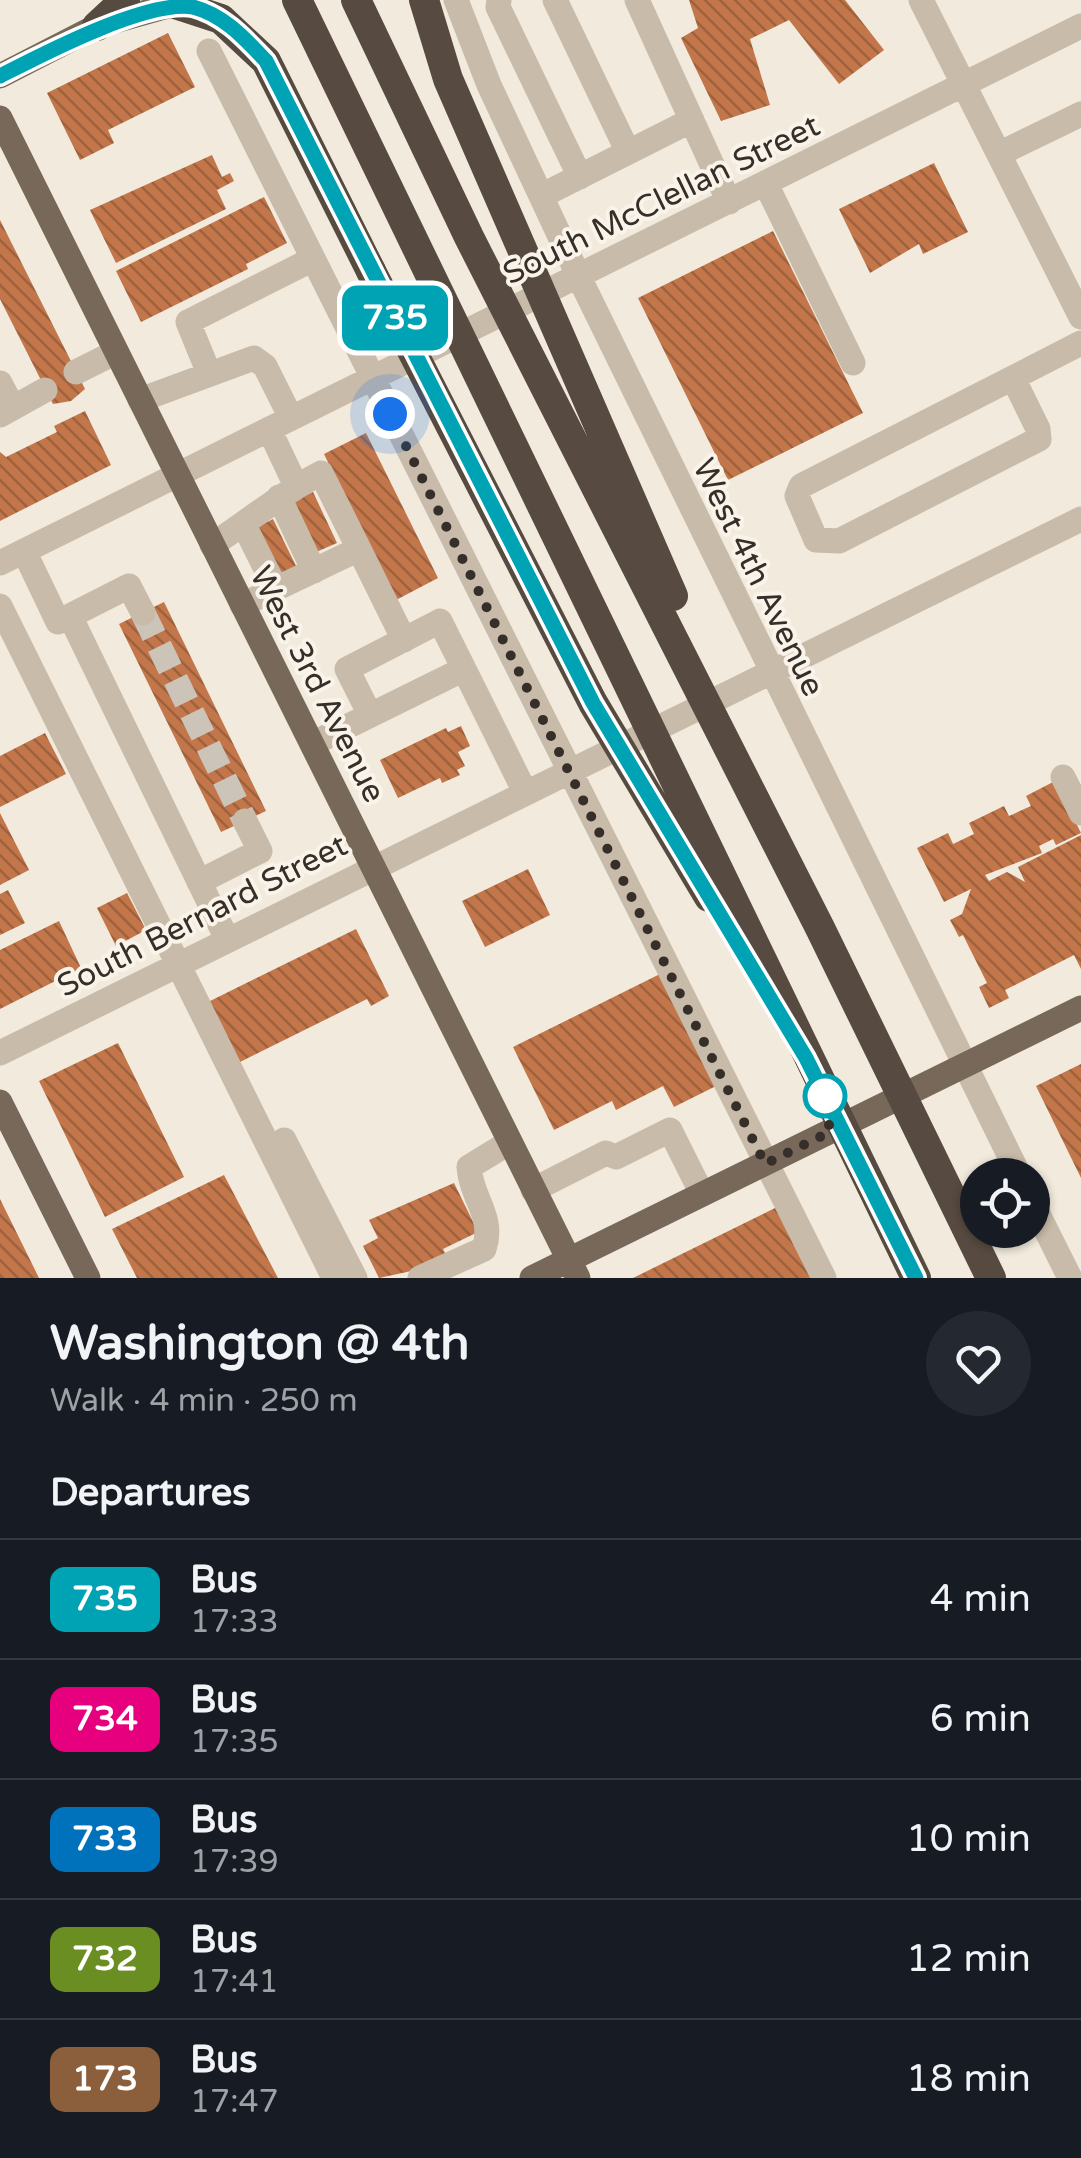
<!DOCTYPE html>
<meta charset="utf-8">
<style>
:root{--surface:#171b24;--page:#242831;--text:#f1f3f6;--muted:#9ea1a6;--line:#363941}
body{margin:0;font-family:"Varela Round",sans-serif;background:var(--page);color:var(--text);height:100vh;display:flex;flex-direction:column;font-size:38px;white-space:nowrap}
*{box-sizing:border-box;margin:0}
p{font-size:32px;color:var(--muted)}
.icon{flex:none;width:55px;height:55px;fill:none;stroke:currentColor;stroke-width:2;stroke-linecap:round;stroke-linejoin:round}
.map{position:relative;height:1278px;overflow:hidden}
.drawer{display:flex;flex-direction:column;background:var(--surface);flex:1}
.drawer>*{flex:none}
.badge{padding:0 20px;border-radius:15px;font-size:35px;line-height:65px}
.fabs{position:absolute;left:960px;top:1158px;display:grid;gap:20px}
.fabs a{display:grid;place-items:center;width:90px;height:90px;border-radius:50%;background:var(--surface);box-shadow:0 2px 8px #0004;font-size:50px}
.you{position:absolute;width:50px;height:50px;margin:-25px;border:8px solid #fff;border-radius:50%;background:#1a73e8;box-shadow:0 0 0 15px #1a73e833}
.map>.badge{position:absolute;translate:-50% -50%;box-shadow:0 0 0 5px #fff}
h2{padding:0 50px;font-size:38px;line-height:90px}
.round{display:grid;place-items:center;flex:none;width:105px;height:105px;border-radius:52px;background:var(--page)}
.head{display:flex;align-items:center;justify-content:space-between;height:170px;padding:0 50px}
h1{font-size:48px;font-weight:800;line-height:75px}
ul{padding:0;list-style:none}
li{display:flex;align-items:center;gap:30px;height:120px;padding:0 50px;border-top:2px solid var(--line)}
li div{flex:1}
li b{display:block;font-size:38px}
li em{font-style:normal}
li .badge{min-width:110px;font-weight:700;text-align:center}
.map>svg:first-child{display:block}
.building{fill:url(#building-back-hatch)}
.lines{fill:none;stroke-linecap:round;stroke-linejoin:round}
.minor-tunnel{stroke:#ccc4b9;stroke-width:25;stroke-dasharray:25 12;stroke-linecap:butt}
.minor{stroke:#c9bba9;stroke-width:25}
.major{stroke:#78685a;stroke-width:25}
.highway{stroke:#574a40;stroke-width:30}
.highway-bridge{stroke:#574a40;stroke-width:30}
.line-casing{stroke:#fff;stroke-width:22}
.line{stroke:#00a3b4;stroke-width:15}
.walk{stroke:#362e28;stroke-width:10;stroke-dasharray:0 18}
.stop-dot{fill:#fff;stroke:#00a3b4;stroke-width:5}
.labels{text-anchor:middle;stroke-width:8;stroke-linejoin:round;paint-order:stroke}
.street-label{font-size:32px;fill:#362e28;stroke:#f9f3e9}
</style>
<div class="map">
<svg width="1081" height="1278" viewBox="0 0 1081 1278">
<defs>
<pattern id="building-back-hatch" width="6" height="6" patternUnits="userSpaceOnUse" patternTransform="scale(2.5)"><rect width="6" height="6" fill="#c2764a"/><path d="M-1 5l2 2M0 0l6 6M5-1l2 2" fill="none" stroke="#9e613e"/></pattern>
</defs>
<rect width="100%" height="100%" fill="#f1eadd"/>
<!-- building -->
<path class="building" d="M689,0H845L884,50L839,84L789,20L750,39L770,105L721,121L681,38L698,28Z
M168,33L195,87L108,130L114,143L80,160L47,93Z
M212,155L222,177L230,173L234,181L217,190L226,209L116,263L90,210Z
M934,163L968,232L923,254L919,244L870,273L839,209Z
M264,197L287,243L246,264L248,269L141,322L116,271Z
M0,220L85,389L71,401L53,404L0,299Z
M773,231L863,413L728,480L638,298Z
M85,411L111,465L0,521V452L6,457L57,432L54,426Z
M366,433L438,578L396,600L324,454Z
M313,492L337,543L314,553L291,502Z
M273,519L298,570L276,581L251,530Z
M164,602L266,811L221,832L119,624Z
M461,726L470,746L458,752L465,766L457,770L460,775L442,783L440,778L398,798L380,760L446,728L448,732Z
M45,733L66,774L0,807V756Z
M1055,781L1081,833L1056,845L1053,839L1039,846L1042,853L985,875L989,881L1007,872L1025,882L1018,867L1081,835V969L1074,955L1005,990L1009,998L989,1008L979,987L987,983L963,935L959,937L950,920L962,914L971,889L944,902L917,848L948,833L953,844L974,834L969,823L1004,806L1009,816L1031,806L1026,796Z
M0,813L29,870L0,885Z
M528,869L550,915L485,947L462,901Z
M8,890L25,923L0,935V894Z
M127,893L146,930L116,946L97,908Z
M59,921L81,968L0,1009V950Z
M356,929L389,996L371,1006L367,999L238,1063L208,1002Z
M660,974L716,1086L674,1107L663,1086L616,1110L612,1101L554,1130L513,1047Z
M118,1043L184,1177L105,1217L39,1081Z
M1081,1064V1178L1036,1086Z
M224,1175L278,1278H137L112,1229Z
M454,1183L478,1232L443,1249L446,1255L416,1270L379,1278L363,1246L378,1238L369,1220Z
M0,1199L39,1278H0Z
M777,1207L812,1278H633Z"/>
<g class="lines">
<!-- minor-tunnel -->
<path class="minor-tunnel" d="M143,613L245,821"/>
<!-- minor -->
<path class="minor" d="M456,0L489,85L578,275L1019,1175
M499,0L498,7L580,177
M555,0L628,152
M637,0L729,202
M921,0L1081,317
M209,51L824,1278
M999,154L1081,114
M766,184L853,363
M541,196L692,120
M208,371L188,322L313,259
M76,372L116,352
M1013,378L1038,429L1039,439L839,541L816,540L797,496L801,486L1081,343
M0,383L13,408
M140,400L254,358L265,366L291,418
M0,415L45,390
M269,429L296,486
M279,497L314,571
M244,525L276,589
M212,545C249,521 282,493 321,473L359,549
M24,551L58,622L70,616L227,939
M0,563L1081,26
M242,605L359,549L404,640
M0,606L334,1278
M70,616L129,586L143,613
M464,669L525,792
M312,744L464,669L440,621L347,669L370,715
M1063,777L1081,813
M199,882L260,851L245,821
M0,1053L1081,519
M284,1140L355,1278
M533,1190L606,1153L616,1157L670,1130L702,1194
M1032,1202L1070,1278
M420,1278L484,1249C495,1217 471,1198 469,1167L510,1142"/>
<!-- major -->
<path class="major" d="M0,76L97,26L175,4
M0,118L578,1278
M0,1102L88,1278
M532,1278L1081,1008"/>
<!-- highway -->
<path class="highway" d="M175,4L221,19L266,61L371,271
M97,26L125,0"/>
<!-- highway-bridge -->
<path class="highway-bridge" d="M297,0L916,1278
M356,0L469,237L820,928L991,1278
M424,0L448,79L673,596
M371,271L593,703L709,897"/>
</g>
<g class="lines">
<!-- line casing -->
<g class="line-casing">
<path id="line" d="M0,76C43,54 146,0 193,7C224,15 245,39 266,61L593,703L806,1058L916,1278"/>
</g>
<!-- line -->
<use href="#line" class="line"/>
<!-- walk -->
<path class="walk" d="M390,414L765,1164L830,1132L825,1096"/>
</g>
<!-- markers -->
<circle class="stop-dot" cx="825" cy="1096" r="20"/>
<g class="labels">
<!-- street labels -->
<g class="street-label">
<text transform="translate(661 199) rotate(-26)" y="11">South McClellan Street</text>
<text transform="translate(759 577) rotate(64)" y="11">West 4th Avenue</text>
<text transform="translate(318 684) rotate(63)" y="11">West 3rd Avenue</text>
<text transform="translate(202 915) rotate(-27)" y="11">South Bernard Street</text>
</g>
</g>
</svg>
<div class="fabs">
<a><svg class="icon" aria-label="locate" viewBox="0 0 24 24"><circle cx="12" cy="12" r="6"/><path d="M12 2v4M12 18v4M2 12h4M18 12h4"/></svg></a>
</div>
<div class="you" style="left:390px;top:414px"></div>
<b class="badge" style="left:395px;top:318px;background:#00a3b4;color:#fff">735</b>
</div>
<section class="drawer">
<div class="head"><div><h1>Washington @ 4th</h1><p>Walk · 4 min · 250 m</p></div><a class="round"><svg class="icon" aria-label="heart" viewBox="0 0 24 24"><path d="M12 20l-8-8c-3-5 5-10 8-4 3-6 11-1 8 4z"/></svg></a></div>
<h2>Departures</h2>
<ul>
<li><span class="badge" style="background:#00a3b4;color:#fff">735</span><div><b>Bus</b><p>17:33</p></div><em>4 min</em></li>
<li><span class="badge" style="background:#e6007e;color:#fff">734</span><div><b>Bus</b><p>17:35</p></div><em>6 min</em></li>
<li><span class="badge" style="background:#0072bc;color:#fff">733</span><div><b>Bus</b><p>17:39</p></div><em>10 min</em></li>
<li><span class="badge" style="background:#6b8e23;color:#fff">732</span><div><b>Bus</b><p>17:41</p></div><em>12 min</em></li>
<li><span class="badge" style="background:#8b5e3c;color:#fff">173</span><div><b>Bus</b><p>17:47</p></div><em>18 min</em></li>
</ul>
</section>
